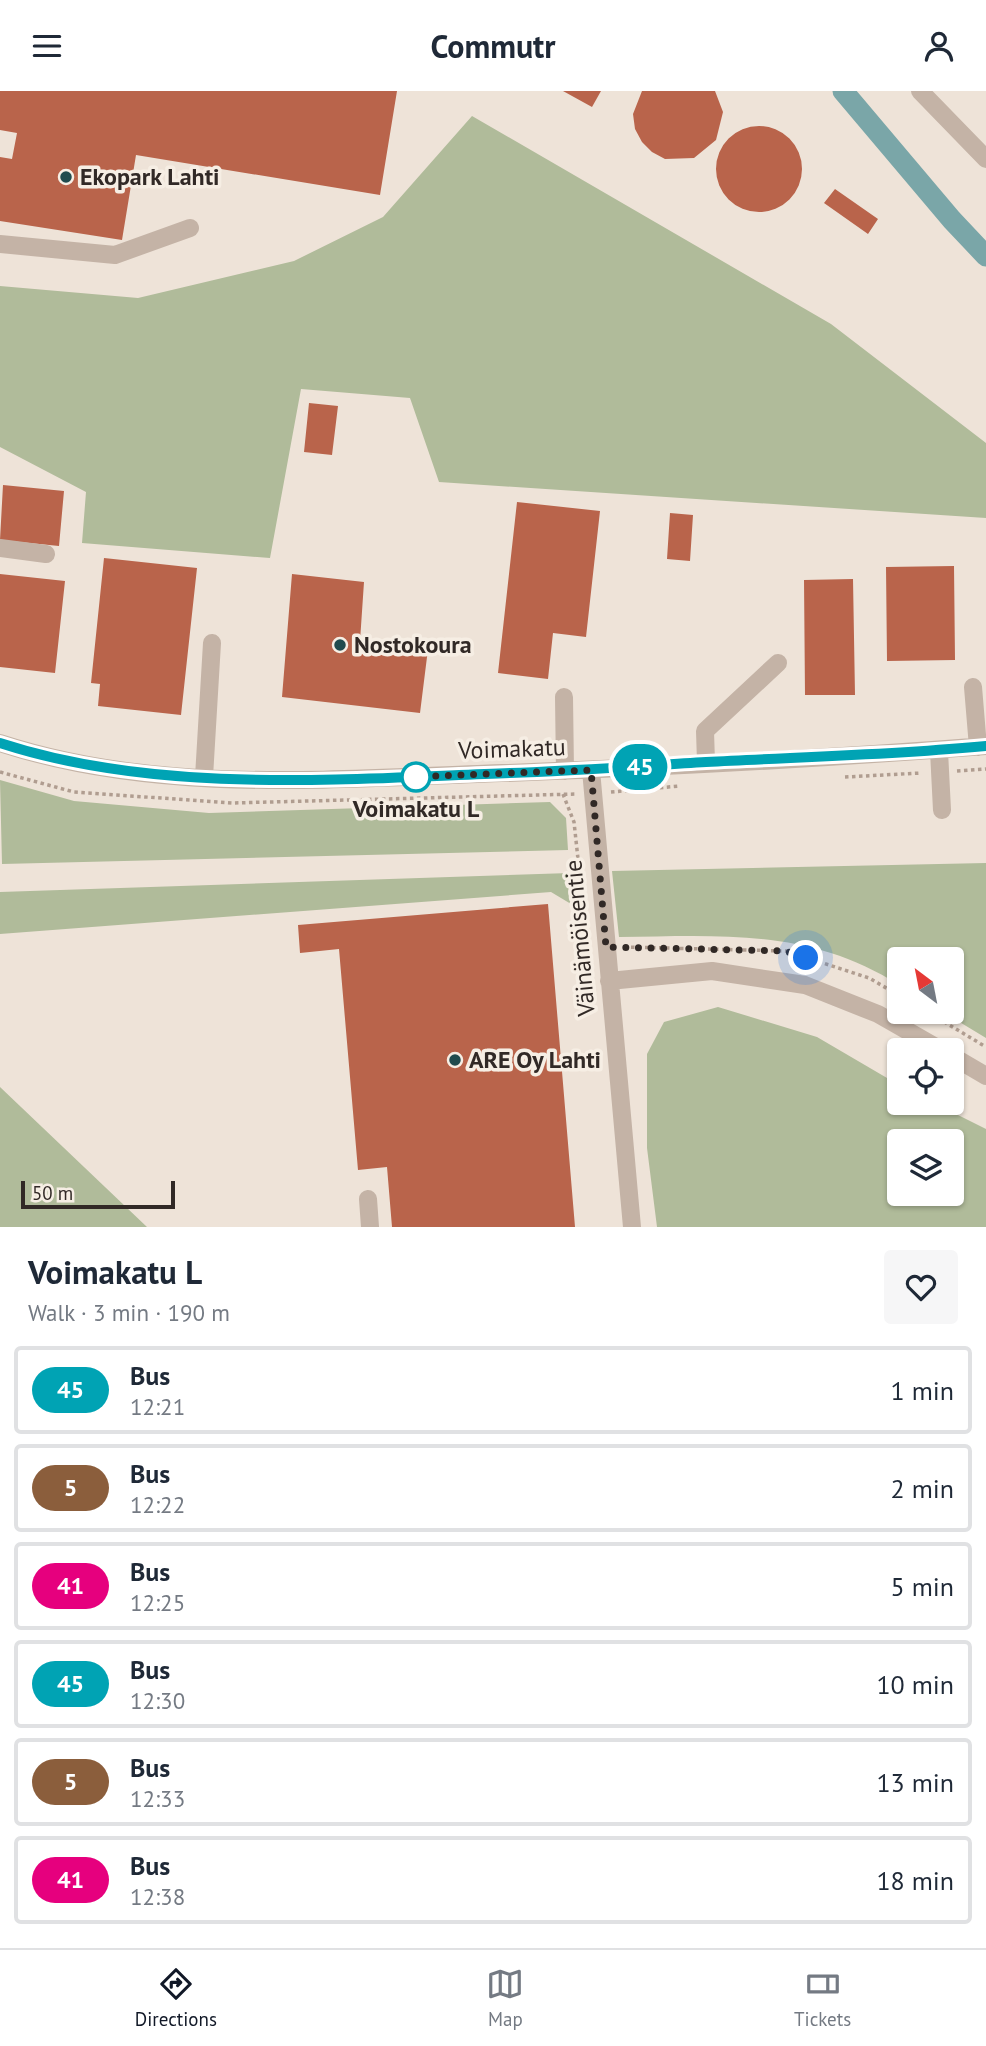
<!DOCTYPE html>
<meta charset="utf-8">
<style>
:root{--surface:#fff;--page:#f6f6f7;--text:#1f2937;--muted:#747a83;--line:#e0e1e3;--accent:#111827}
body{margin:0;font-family:"PT Sans",sans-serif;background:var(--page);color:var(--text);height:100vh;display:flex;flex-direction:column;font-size:26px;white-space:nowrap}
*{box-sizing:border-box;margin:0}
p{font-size:23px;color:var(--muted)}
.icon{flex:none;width:38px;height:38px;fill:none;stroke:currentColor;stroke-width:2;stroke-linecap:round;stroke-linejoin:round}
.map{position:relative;height:1136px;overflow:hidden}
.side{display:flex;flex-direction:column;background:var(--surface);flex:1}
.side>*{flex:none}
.badge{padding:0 14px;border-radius:23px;font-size:24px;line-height:46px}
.needle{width:46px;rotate:328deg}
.controls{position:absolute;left:887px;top:856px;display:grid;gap:14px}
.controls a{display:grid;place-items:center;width:77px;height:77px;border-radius:7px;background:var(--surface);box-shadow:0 2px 5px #0004;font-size:35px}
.scale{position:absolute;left:21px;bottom:18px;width:154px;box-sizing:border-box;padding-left:7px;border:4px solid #312926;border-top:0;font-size:19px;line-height:24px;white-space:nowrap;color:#312926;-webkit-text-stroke:5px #f6eee4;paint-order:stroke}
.you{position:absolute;width:35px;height:35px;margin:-18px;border:5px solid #fff;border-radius:50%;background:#1a73e8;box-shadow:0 0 0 10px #1a73e833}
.map>.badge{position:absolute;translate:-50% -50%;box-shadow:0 0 0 4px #fff}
.round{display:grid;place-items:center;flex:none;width:74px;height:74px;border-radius:7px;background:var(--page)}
.head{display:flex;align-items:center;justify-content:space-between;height:119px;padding:0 28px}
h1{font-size:33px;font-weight:700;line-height:52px}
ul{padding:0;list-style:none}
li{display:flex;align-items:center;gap:21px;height:88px;margin:0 14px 10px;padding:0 14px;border:4px solid var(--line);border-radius:7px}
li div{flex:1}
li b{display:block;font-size:26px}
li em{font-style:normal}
li .badge{min-width:77px;font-weight:700;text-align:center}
header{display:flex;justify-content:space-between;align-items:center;height:91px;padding:0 28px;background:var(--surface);font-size:32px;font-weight:700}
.dock{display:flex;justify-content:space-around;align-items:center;height:98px;border-top:2px solid var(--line);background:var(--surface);font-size:19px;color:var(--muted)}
.dock a{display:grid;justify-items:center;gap:4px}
.dock .active{color:var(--accent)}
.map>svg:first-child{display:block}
.green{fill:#b0bb9a;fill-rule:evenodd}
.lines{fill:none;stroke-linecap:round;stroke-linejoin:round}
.canal{stroke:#7aa6a8;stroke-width:21}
.building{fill:#b9644b}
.path{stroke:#b09d90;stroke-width:3.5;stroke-dasharray:3.5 3.5;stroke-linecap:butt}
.minor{stroke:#c4b3a6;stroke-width:18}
.line-casing{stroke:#fff;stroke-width:16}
.line{stroke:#00a3b4;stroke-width:10}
.walk{stroke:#312926;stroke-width:7;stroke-dasharray:0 12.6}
.poi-dot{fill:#204b4e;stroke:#f6eee4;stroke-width:2.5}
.stop-dot{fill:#fff;stroke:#00a3b4;stroke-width:3.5}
.labels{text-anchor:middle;stroke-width:7;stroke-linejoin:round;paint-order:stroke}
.poi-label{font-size:24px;font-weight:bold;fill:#312926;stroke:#f6eee4;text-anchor:start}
.street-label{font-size:24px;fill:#312926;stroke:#f6eee4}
.stop-label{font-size:24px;font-weight:bold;fill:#312926;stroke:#f6eee4}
</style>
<header><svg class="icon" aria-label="menu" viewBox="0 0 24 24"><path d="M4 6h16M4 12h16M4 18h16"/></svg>Commutr<svg class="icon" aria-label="person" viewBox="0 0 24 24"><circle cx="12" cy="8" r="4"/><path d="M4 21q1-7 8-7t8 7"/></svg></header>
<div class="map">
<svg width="986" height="1136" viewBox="0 0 986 1136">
<rect width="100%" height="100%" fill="#eee3d8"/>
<!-- green -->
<path class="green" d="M472,25L831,233L986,352V427L439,391L410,307L301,298L270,467L82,452L86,401L0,356V195L138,207L294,170L383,126Z
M0,689L74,710L209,722L550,711L566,727L568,759L2,773Z
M986,772V947L943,921L952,920V868H900L899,894C809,837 721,845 619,846L612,780Z
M570,782L576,816L551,801L0,843V801Z
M718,916L817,946L899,994L900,1012H934L986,1038V1136H657L647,1057V963L664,931ZM900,1050H952V1102H900Z
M0,996L147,1136H0Z"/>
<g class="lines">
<!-- canal -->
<path class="canal" d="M843,0L952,129L986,165"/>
</g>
<!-- building -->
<path class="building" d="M0,0H397L380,104L136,64L122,149L0,130V66L12,68L17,42L0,39Z
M563,0H601L592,16Z
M642,0H715L723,21L716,49L694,67L665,68L652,61L642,51L635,38L633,23Z
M716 78a43 43 0 1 1 86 0a43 43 0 1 1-86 0Z
M835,98L878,128L868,143L824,112Z
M309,312L338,315L332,364L304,361Z
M3,394L64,400L59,455L0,449Z
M517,411L600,420L586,546L553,542L548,588L498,582Z
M670,422L693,424L690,470L667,468Z
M104,467L197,477L181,624L98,615L100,593L91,592Z
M954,475L955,569L887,570L886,476Z
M0,483L65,490L55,582L0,576Z
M292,483L364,491L360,550L428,558L420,622L282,606Z
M853,488L855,604H805L804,489Z
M548,813L575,1136H392L387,1076L358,1079L339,858L300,862L298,834Z"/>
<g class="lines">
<!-- path -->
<path class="path" d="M957,680L986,678
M0,681L74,701L232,712L576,703
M845,686L921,682
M611,701L680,695
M563,703L574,731L578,768
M624,856L786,860L869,887L900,905
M926,920L986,956"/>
<!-- minor -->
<path class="minor" d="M920,0L986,68
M0,153L115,164L190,137
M0,457L46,463
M973,596L978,656
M564,606L565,680
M0,652C153,702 320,689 478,683C648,677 817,668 986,655
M939,660L942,719
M706,671L705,640L778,572
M591,679L632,1136
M204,686L212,552
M609,890L712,880L805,894L878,923L941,959
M952,965L986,985
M368,1108L370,1136"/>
</g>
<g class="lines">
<!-- line casing -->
<g class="line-casing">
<path id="line" d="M0,652C159,704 344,688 510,682C575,680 640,675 706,671C799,666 893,664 986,655"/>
</g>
<!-- line -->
<use href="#line" class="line"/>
<!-- walk -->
<path class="walk" d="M416,686H407L591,679L606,856L786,860L806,867"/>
</g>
<!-- markers -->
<g class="poi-dot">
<circle cx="66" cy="86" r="7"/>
<circle cx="340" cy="554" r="7"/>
<circle cx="455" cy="969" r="7"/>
</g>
<circle class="stop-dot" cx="416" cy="686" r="14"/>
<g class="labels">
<!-- poi labels -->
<g class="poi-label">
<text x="80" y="94">Ekopark Lahti</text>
<text x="354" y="562">Nostokoura</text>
<text x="469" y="977">ARE Oy Lahti</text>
</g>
<!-- street labels -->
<g class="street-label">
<text transform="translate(512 658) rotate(-2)" y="8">Voimakatu</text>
<text transform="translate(580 847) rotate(-95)" y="8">Väinämöisentie</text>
</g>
<!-- stop labels -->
<g class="stop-label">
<text x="416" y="726">Voimakatu L</text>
</g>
</g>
</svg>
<div class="controls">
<a><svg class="needle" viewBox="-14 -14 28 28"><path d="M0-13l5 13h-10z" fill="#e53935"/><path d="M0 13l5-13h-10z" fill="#747a83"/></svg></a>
<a><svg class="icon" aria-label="locate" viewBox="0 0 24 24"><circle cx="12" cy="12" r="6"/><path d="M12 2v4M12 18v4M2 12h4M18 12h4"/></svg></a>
<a><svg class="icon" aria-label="layers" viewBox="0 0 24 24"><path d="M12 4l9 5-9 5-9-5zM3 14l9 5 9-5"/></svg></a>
</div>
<div class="scale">50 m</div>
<div class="you" style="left:806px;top:867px"></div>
<b class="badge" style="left:640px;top:676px;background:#00a3b4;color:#fff">45</b>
</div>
<section class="side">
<div class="head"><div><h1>Voimakatu L</h1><p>Walk · 3 min · 190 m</p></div><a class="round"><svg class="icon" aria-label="heart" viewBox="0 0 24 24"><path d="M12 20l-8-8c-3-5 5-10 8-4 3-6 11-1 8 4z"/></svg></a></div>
<ul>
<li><span class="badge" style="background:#00a3b4;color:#fff">45</span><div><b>Bus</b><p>12:21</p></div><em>1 min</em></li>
<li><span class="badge" style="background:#8b5e3c;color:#fff">5</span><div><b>Bus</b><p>12:22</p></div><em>2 min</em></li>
<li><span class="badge" style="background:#e6007e;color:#fff">41</span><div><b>Bus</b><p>12:25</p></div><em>5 min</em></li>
<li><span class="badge" style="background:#00a3b4;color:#fff">45</span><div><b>Bus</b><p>12:30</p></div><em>10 min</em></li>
<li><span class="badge" style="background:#8b5e3c;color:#fff">5</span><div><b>Bus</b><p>12:33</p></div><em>13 min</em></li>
<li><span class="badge" style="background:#e6007e;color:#fff">41</span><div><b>Bus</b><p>12:38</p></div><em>18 min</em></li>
</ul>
</section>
<nav class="dock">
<a class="active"><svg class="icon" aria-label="directions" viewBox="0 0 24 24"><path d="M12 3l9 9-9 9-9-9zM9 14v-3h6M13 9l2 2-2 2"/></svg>Directions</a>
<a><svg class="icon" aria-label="map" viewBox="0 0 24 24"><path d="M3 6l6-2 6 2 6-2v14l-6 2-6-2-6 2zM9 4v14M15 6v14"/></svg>Map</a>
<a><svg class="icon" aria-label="tickets" viewBox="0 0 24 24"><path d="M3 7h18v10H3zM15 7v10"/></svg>Tickets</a>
</nav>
